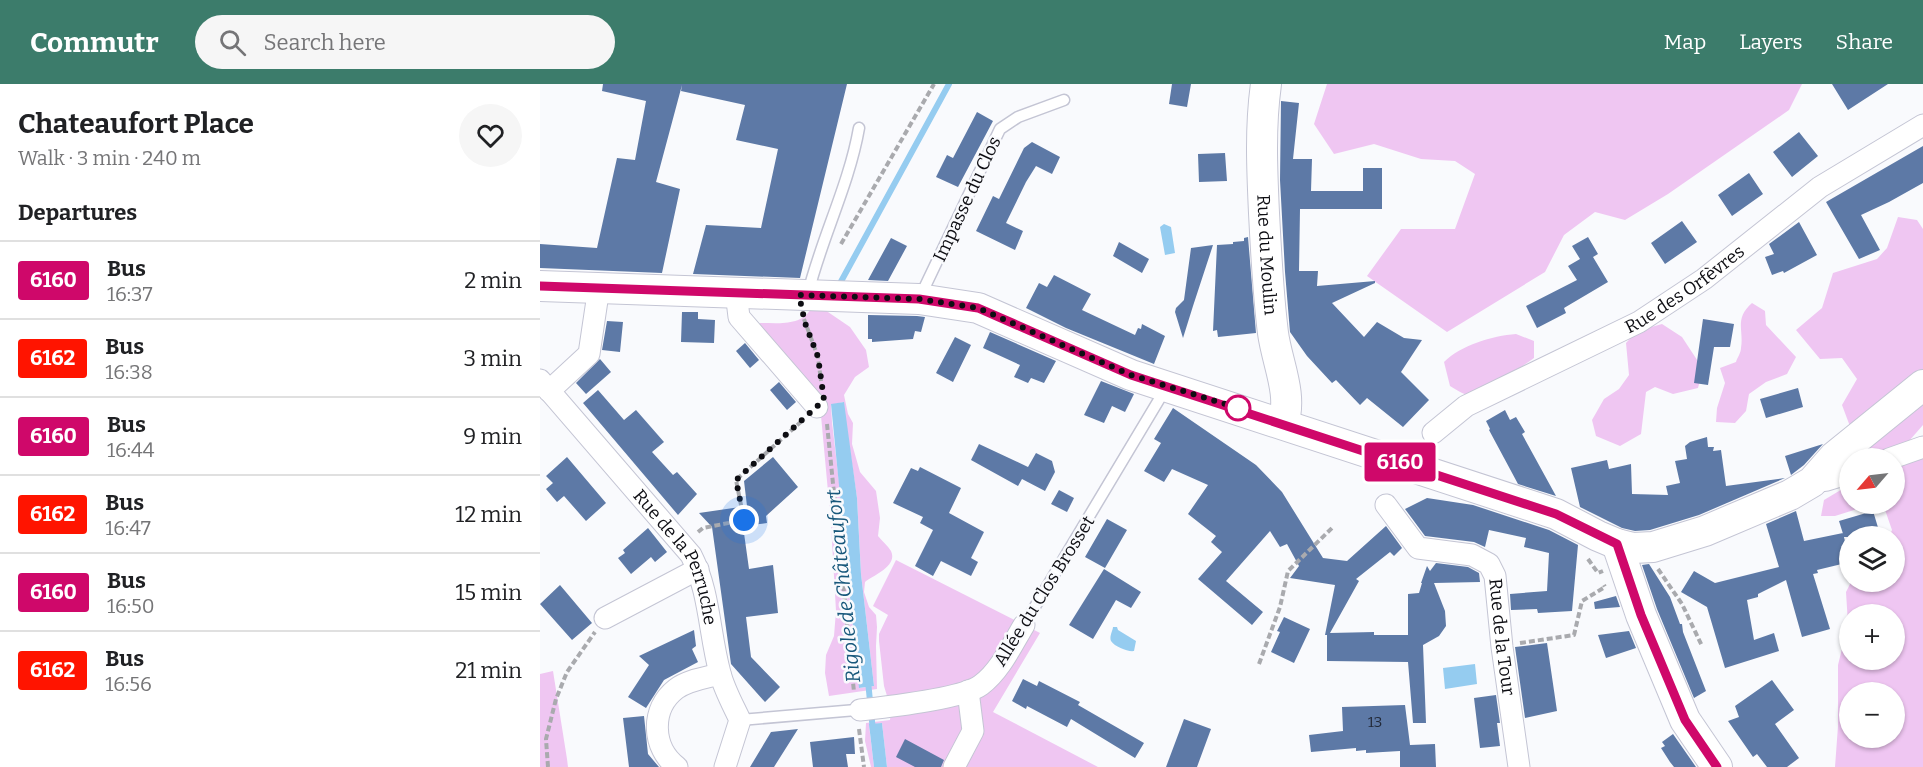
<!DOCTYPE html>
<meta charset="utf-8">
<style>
:root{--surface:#fff;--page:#f6f6f6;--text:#202124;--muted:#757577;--line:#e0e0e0;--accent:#3c7c6b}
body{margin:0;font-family:Bitter,serif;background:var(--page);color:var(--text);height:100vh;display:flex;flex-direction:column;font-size:22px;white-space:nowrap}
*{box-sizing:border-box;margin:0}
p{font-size:20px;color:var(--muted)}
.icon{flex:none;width:33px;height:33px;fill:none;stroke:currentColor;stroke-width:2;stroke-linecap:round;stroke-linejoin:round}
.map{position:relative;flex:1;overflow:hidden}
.side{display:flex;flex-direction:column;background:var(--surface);width:540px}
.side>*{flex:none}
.badge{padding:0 12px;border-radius:4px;font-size:21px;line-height:39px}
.needle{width:39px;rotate:242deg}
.tools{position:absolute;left:1299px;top:364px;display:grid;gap:12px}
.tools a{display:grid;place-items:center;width:66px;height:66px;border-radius:50%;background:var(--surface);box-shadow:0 2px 4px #0004;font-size:30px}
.you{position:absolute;width:30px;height:30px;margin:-15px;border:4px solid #fff;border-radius:50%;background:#1a73e8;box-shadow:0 0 0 9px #1a73e833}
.map>.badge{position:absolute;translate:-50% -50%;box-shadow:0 0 0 3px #fff}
h2{padding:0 18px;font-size:22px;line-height:54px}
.round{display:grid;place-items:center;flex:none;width:63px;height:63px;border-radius:32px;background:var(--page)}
.head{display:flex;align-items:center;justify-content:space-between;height:102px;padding:0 18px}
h1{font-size:28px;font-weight:700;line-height:45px}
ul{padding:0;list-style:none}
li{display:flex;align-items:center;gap:18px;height:78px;padding:0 18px;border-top:2px solid var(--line)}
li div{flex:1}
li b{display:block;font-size:22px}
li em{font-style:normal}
li .badge{min-width:66px;font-weight:700;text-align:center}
header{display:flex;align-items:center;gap:36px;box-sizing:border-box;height:84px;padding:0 30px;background:var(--accent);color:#fff}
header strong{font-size:28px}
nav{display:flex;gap:33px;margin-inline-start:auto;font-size:21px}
.search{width:420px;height:54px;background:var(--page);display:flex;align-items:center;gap:15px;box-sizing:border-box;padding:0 21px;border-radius:33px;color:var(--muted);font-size:22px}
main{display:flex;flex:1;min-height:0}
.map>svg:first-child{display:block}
.green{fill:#efc6f2;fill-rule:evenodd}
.water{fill:#95ccf0}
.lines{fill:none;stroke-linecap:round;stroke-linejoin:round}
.stream{stroke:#95ccf0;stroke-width:6}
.building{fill:#5d79a6}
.lane-casing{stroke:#c4c5d4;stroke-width:13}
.street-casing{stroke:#c4c5d4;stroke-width:23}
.secondary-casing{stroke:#c4c5d4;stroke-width:32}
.path{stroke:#a9aaae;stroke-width:4;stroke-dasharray:6 3;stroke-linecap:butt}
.lane{stroke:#fff;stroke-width:10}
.street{stroke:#fff;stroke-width:21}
.secondary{stroke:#fff;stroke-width:30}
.line-casing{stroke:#fff;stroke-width:14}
.line{stroke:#cf086a;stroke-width:9}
.walk{stroke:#0e0e13;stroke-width:6;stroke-dasharray:0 10.8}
.stop-dot{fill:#fff;stroke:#cf086a;stroke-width:3}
.labels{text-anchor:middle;stroke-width:5;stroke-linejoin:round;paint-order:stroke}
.number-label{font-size:15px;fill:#222938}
.street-label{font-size:18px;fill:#0e0e13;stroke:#f9fafd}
.water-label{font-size:20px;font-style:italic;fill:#17577b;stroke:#f9fafd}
</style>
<header>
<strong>Commutr</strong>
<div class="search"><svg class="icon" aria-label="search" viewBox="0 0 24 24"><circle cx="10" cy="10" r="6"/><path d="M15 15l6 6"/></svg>Search here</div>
<nav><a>Map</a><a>Layers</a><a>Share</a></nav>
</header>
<main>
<section class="side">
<div class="head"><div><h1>Chateaufort Place</h1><p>Walk · 3 min · 240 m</p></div><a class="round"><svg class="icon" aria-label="heart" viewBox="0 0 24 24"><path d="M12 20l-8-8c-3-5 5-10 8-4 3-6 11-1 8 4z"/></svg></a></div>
<h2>Departures</h2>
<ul>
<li><span class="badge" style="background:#cf086a;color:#fff">6160</span><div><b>Bus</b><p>16:37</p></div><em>2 min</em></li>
<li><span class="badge" style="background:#ff1400;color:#fff">6162</span><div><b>Bus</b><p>16:38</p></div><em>3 min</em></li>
<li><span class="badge" style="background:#cf086a;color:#fff">6160</span><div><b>Bus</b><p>16:44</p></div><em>9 min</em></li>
<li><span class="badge" style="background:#ff1400;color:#fff">6162</span><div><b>Bus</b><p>16:47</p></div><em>12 min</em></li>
<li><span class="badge" style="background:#cf086a;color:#fff">6160</span><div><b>Bus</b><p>16:50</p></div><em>15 min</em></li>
<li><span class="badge" style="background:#ff1400;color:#fff">6162</span><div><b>Bus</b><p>16:56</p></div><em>21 min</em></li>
</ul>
</section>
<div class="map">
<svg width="1383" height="683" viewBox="0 0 1383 683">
<rect width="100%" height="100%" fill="#f9fafd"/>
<!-- green -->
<path class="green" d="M787,0H1262L1249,26L1128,110L1085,136L1055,128L1024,151L1005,188L907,248L827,192L861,145H915L935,90L915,77L881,75L834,60L794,70L774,40Z
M1358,133L1377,136L1383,145V291L1368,302L1343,313L1311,345L1302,321L1317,295L1302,274L1280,275L1256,246L1282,224L1293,189L1337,175L1347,164Z
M1212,219L1225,227L1226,241L1256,273L1247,290L1226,298L1209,310L1206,327L1195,339L1176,338L1177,324L1185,299L1180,284L1196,278C1197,274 1201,269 1201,264C1204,246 1194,235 1212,219Z
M270,226H285L310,243L326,266L329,283L315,293L304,311L308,330L313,339L312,360L320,388L336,407L340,434L338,452C342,457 348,462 351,467C358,482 334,491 325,498L324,508L329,523L336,531L337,543L336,562L337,605L289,612L285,589L286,571L294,552L296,527L291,440L279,310L219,246L220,239C237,239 261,242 270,226ZM303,318L317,414L321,490L334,602L320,604L307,490L305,449L292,338L291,321Z
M1122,240L1142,253L1163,285L1158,304L1133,310L1115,303L1106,308L1101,350L1080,362L1056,352L1052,336L1064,315L1079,305L1089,291L1086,259L1097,247Z
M976,250L994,257V274C981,283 947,308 932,311C925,312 917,306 910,302L904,278C921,261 952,252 976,250Z
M1383,314V341L1369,357L1329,372L1320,366Z
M1383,373V683H1295L1298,642V581L1308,540L1306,508L1311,498H1354V453H1349L1352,446L1343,420H1354L1355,381ZM1310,531H1354V576H1310ZM1310,609H1354V654H1310Z
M1309,401L1310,420H1333L1295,432H1281L1284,416Z
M356,476L500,549L453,628L558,683H347L342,639L329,641L334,683H331L325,657L326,639L350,636L351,625L344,602L339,557V550L348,531L333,522Z
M13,587L27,675L28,683H0V590Z"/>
<!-- water -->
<path class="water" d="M624,140L631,143L635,169L625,171L620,143Z
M304,318L317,414L321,490L334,602L319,604L291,320Z
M573,543H577L578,546L596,557L594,567C588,568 575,563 571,557C569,553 573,546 573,543Z
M935,580L937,600L905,605L903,584Z
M342,639L347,683H334L329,640Z"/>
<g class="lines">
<!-- stream -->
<path class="stream" d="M298,203L409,0
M328,597L333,647"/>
</g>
<!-- building -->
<path class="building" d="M63,0H307L260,194L153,190L166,141L221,144L238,65L196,56L205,21L141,7L142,1L116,98L140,105L122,189L0,184V160L57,164L77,74L95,76L106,17L62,7Z
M632,0H651L647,23L629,20Z
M1292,0H1348L1308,26Z
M741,17L759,19L753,75H772L771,107H823V84H842V125H760L759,187H778L777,202L835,197V199L792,219L824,253L837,238L864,254L882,256L861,288L889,316L863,343L827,314L820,321L796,296L792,299L767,272L750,248L745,188L740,96Z
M437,28L453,37L418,103L396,93L407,71L413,74Z
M1259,48L1278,72L1252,93L1233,68Z
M492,58L520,73L512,90L496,82L486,98L466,139L483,147L475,166L436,147L453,112L459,115L484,64Z
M1383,62V99L1349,118L1321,131L1340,166L1319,175L1286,118Z
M685,69L687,97L659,98L658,70Z
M1209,89L1223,110L1192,132L1178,111Z
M1142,137L1157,158L1125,180L1111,159Z
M1259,138L1277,171L1244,189L1243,187L1232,191L1225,173L1234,170L1229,160Z
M708,153L716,249L678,253L677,246L673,247L677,161L693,160V158L704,157V154Z
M1048,153L1058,170L1053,173L1068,198L1024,224L1026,229L997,244L986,222L1037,196L1028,182L1040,175L1032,162Z
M351,154L367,162L348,197L328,196Z
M579,158L609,175L602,189L573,172Z
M673,161L653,222L643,254L635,228L636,224L644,216L651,164Z
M514,191L551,210L542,226L595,251L598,244L601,245L602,240L625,252L614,280L526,244L486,224L499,199L507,203Z
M142,228H158V235L175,236L174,259L141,258Z
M328,231L377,232L385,233L381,248L375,247L373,255L332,258V255H328Z
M1163,235L1194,240L1190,263H1174L1168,301L1154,299Z
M67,237L83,238L80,268L62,266Z
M450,248L516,277L504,299L491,294L488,299L474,293L480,281L443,264Z
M415,253L431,261L413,298L396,289Z
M205,259L219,276L210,284L196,267Z
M60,275L71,288L46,310L36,299Z
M561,297L594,310L585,328L572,322L564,339L544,331Z
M239,298L256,318L247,326L230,306Z
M1258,304L1263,323L1226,334L1220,315Z
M58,306L84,336L96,326L124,358L112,368L133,391L137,388L157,410L138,431L43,319Z
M633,324L716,381L742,408L783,474L807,477L846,442L862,464L854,472L850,468L816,495L819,497L790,549L834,548V551H868V510L879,509L882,499H881L887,482L890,487L896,479L928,483L939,489L940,498L894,499L905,527L906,542L899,552L883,561L886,639H873L868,578L787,577V551H785L795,501L750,494L759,482L747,460L740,463L730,447L686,497L723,528L712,541L658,495L682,468L671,458L676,452L648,430L668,401L632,385L624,398L604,387L621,359L614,355Z
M965,326L970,336L976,333L985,348L982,350L1016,412L978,400L949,346L950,345L946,337Z
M1167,353L1168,363H1174L1173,367L1181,366L1186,402L1245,394L1159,431L1110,446L1095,447L1082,444L1040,423L1031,384L1067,376L1069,385L1091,380L1092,410L1128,411L1126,402L1140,399L1135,377L1147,375L1145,362L1150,358Z
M439,360L488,383L496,369L512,377L515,388L505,407L482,395L478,402L431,376Z
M1283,360L1264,381L1251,391L1245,372Z
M27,373L66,419L46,437L24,412L17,418L6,405L13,399L6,392Z
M233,373L258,403L226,432L227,439L203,442L209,485L233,481L238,529L206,533L211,573L240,603L225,618L191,580L172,443L159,429L207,422L204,397Z
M380,383L421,404L409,429L444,448L431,474L438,478L431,492L401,477L393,492L375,482L393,446L380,439L383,433L353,419L371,384L378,387Z
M519,406L534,414L527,428L511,420Z
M887,414L933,421L1009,446L1038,461L1032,527L998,529L997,525L971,526L970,510L1007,507L1009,469L984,463L986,454L949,446L945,463L934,458L885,452L865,425Z
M1256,427L1264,457L1303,449L1310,478L1277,486L1278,489L1273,490L1290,545L1262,553L1246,496L1218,510V513L1207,516L1214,556L1234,549L1239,567L1185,584L1167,523L1141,508L1154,487L1175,499L1239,483L1226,440Z
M1333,427L1340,450L1331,453H1304L1299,437Z
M567,435L587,446L565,484L545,473Z
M108,444L127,468L115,478L111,473L91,490L78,474L85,469L83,466Z
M1109,480L1130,513L1140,540H1142L1143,548L1166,607L1154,614L1117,525L1102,481Z
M564,485L601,508L591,524L576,516L553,555L529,541Z
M20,501L52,539L32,556L0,520Z
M1076,512L1080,523L1055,525L1054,518Z
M744,533L770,545L754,579L731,568L740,548L737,547Z
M154,546L156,562L152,565L158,578L124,596L106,624L88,613L109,581L99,572Z
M1089,547L1096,564L1066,574L1058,551Z
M1007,559L1017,627L985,634L975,563Z
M483,595L497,602L499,597L540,618L538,621L604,659L595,674L531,635L527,643L487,622L486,625L472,617Z
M1232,596L1254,626L1235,640L1259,674L1247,683H1227L1217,670L1213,673L1188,637L1199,633L1195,622Z
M956,611L960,639H957L960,662L940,664L934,614Z
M865,621L870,661L895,660L896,683H860V667L826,669V666L816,667V664L771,668L769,651L803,647L802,623Z
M104,632L108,670L119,683H89L83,634Z
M644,635L671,645L657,683H626Z
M258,645L234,683H210L231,648Z
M1133,650L1156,683H1134L1130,678L1121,664L1125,662L1122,658Z
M314,653L315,670H306L308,683H273L270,658Z
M365,655L404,676L401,683H375L356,673Z"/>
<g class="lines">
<!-- lane casing -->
<g class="lane-casing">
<path id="lane" d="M268,209C282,153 309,101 319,44
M380,213L460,45L478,33L524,16
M484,541L626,304
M200,636L316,626"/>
</g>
<!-- street casing -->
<g class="street-casing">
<g id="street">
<path d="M196,208L199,233L277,323"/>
<path id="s1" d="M0,296L151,471C170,508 169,549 180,589C184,605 193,621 200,636L185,683"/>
<path d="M9,307L49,270L59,203"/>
<path id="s2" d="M893,349L926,322L1099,238L1164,195L1280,103L1383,41"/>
<path d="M1349,375L1383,363"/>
<path d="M1272,398L1287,396L1310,389"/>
<path id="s3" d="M846,421L878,464L932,471L949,480L955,492L962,563L979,683"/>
<path d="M65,534L158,485"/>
<path d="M320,626C346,623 422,615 441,601C460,587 472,561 484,541"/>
<path d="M137,683C112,664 110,625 136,605C148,596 165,594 180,590"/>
<path d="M414,683L433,647L428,607"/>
</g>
</g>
<!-- secondary casing -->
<g class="secondary-casing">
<g id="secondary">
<path id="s4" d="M726,0C720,43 722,86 724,129C726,169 728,209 733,249C737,279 753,310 743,340"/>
<path d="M0,202L379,215L438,224L591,291L1016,430L1058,452L1077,460L1093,464L1113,463L1165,447L1250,411L1272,398L1294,373L1383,301"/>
<path d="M1077,460L1101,531L1145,636L1177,683"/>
</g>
</g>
<!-- path -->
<path class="path" d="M301,160L394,0
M264,235L278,273L281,297
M287,340L314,608
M158,448L163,444L204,436L196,396L264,335
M1048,475L1058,489L1063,487
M1118,485L1142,520L1162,562
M980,559L1034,551L1042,517L1065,503L1064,501
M719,580L740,523L748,487L792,444
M319,645L324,683
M8,683L6,655L16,615L27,588L55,548"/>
<!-- lane -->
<use href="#lane" class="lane"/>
<!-- street -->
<use href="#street" class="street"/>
<!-- secondary -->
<use href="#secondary" class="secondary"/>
</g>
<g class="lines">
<!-- line casing -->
<g class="line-casing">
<path id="line" d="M0,202L379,215L438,224L591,291L1016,430L1077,460L1101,531L1145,636L1177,683"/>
</g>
<!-- line -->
<use href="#line" class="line"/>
<!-- walk -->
<path class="walk" d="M204,436L196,396L284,316L278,273L265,239L259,211L379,215L438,224L591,291L698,324"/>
</g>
<!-- markers -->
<circle class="stop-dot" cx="698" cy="324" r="12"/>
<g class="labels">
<!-- number labels -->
<g class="number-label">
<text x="835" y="643">13</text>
</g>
<!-- street labels -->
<g class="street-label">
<text transform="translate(427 115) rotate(-65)" y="6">Impasse du Clos</text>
<text dy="6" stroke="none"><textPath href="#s4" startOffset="171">Rue du Moulin</textPath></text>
<text dy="6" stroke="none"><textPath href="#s2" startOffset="291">Rue des Orfèvres</textPath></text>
<text dy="6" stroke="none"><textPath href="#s1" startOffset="226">Rue de la Perruche</textPath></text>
<text transform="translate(504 507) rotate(-58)" y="6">Allée du Clos Brosset</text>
<text dy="6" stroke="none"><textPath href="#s3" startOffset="202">Rue de la Tour</textPath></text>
</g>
<!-- water labels -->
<g class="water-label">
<text transform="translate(303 502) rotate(-96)" y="7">Rigole de Châteaufort</text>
</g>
</g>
</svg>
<div class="tools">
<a><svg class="needle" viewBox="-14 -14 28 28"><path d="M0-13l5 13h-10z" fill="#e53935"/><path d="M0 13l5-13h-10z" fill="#757577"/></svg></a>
<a><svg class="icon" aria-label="layers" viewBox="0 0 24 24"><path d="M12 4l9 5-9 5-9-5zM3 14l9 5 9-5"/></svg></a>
<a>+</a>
<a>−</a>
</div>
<div class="you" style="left:204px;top:436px"></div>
<b class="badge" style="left:860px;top:378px;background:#cf086a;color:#fff">6160</b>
</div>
</main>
